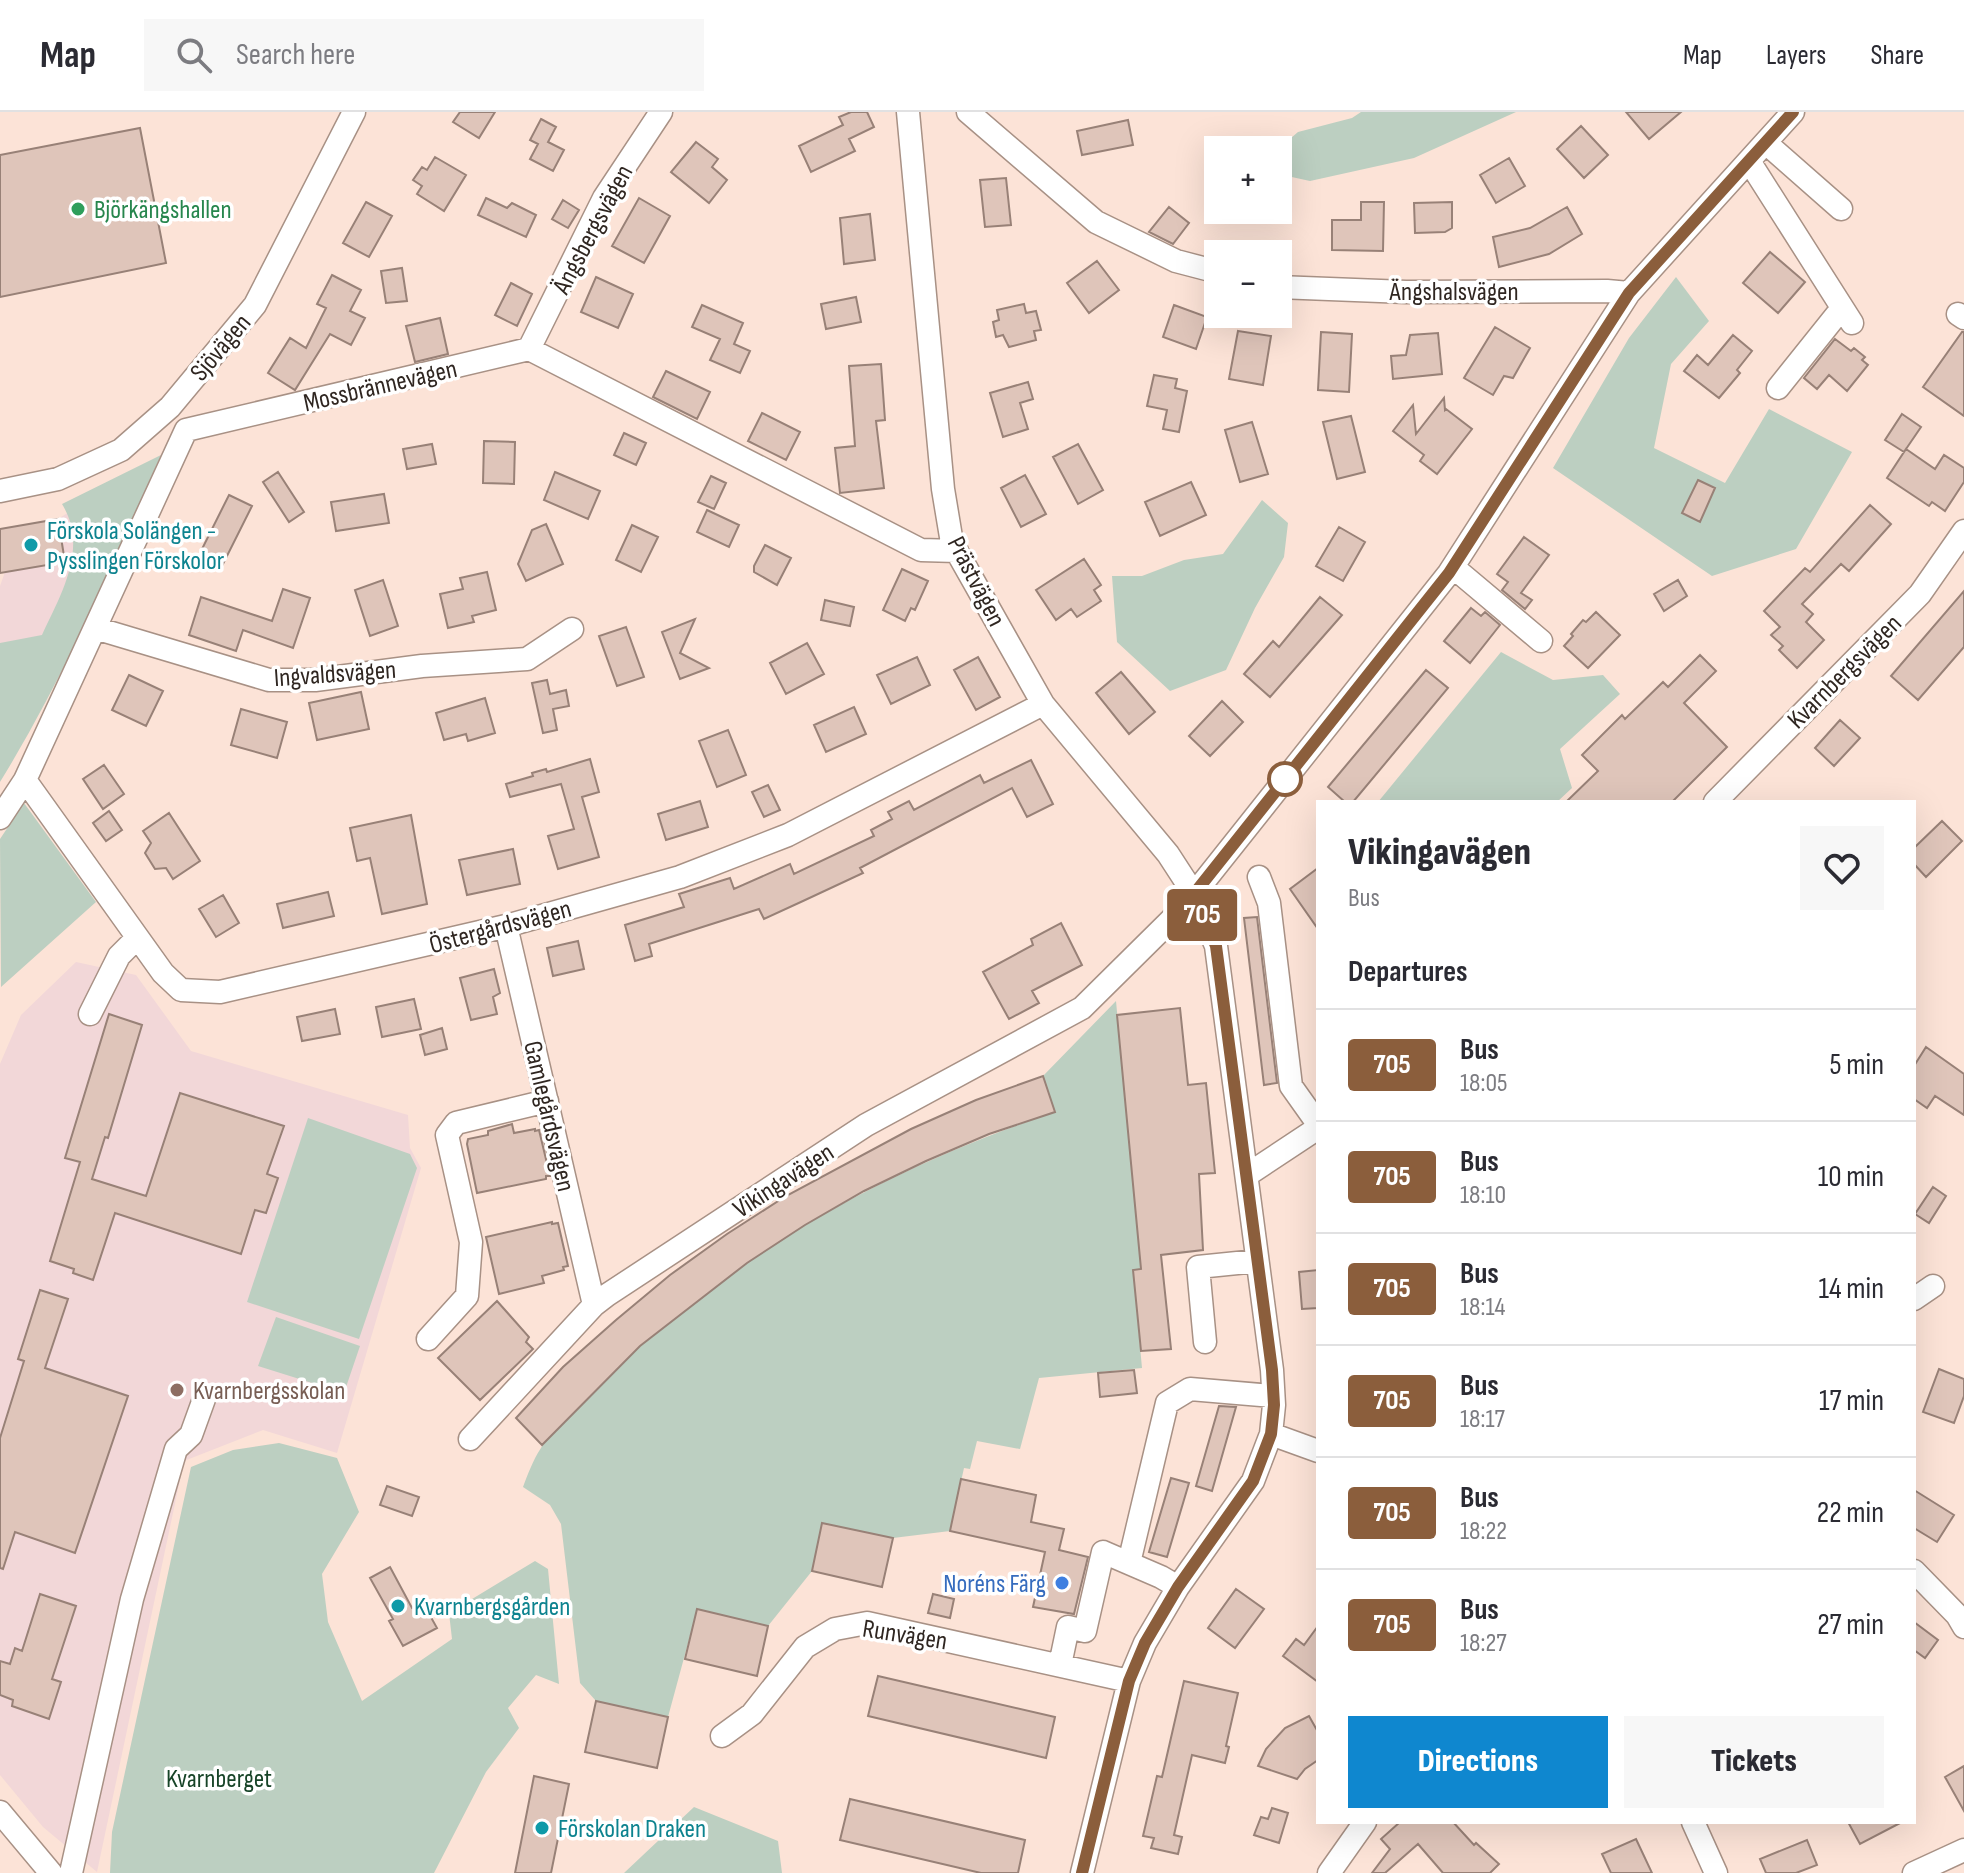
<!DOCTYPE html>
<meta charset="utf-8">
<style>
:root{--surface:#fff;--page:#f7f7f7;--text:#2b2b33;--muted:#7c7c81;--line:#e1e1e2;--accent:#0f87cf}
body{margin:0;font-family:"Sofia Sans Condensed",sans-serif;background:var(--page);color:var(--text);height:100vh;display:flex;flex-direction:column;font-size:30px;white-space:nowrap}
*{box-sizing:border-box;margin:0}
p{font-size:26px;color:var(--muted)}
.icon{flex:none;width:44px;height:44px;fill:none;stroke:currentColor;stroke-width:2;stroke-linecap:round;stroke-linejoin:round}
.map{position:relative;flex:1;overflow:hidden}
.sheet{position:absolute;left:1316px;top:688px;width:600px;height:1024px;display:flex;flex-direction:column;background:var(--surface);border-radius:0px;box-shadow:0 8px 32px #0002}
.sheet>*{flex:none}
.badge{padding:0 16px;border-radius:6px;font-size:28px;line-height:52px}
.tools{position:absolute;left:1204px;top:24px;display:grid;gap:16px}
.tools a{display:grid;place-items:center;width:88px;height:88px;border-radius:0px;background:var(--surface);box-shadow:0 8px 32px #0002;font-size:40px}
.map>.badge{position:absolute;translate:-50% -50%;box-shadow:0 0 0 4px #fff}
h2{padding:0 32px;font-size:30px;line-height:72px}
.round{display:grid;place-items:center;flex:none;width:84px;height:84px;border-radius:0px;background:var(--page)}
.overview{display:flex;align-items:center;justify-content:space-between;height:136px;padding:0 32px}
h1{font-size:38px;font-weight:800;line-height:60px}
.primary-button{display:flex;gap:16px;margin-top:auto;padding:16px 32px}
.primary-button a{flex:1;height:92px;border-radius:0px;background:var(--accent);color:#fff;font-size:32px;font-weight:800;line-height:92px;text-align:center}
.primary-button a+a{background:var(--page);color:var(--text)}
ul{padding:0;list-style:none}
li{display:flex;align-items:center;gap:24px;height:112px;padding:0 32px;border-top:2px solid var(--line)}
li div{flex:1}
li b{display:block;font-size:30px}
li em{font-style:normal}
li .badge{min-width:88px;font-weight:700;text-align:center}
header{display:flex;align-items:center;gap:48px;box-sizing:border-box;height:112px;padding:0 40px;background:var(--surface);border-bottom:2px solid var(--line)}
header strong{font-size:38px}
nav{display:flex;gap:44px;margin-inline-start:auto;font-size:28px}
.search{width:560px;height:72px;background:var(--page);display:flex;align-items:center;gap:20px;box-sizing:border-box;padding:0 28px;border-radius:0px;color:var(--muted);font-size:30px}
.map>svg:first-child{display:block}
.education{fill:#f2d7d8}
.green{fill:#bccfc1}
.building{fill:#dfc5ba;stroke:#988177;stroke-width:2}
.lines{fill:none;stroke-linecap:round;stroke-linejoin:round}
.minor-casing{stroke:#a89185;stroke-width:25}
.minor{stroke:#fff;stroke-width:22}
.line-casing{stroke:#fff;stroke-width:18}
.line{stroke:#8b5e3c;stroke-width:12}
.leisure-dot{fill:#2e9e5b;stroke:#fff;stroke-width:3}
.culture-dot{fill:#0f9aa8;stroke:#fff;stroke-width:3}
.stop-dot{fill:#fff;stroke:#8b5e3c;stroke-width:4}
.education-dot{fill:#8d6e63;stroke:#fff;stroke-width:3}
.shop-dot{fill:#3f7fe0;stroke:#fff;stroke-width:3}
.labels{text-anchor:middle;stroke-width:7;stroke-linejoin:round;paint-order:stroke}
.leisure-label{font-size:26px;fill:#27864d;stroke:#fff;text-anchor:start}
.street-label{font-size:26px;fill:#2f2621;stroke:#fff}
.culture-label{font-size:26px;fill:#0d838f;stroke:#fff;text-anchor:start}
.education-label{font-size:26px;fill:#785e54;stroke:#fff;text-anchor:start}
.shop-label{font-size:26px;fill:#366cbe;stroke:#fff;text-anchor:end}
.park-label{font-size:26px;fill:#174428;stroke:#fff}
</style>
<header>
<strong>Map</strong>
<div class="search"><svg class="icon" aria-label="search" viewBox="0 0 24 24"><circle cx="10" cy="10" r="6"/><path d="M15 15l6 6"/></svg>Search here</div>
<nav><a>Map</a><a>Layers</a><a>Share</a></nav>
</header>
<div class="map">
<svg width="1964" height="1761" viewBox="0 0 1964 1761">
<rect width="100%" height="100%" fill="#fce3d7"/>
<!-- education -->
<path class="education" d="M127,363L148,373L0,596V474L5,460L65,450L58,407Z
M76,850L136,863L191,939L408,1003L410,1036L421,1056L337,1341L263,1318L184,1349L97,1760L43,1715L0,1663V952L21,903Z"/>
<!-- green -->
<path class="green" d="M1361,0H1516L1414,46L1310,69L1278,62L1277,38L1298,20L1352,6Z
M1676,165L1709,209L1671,252L1654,336L1725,371L1769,297L1852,340L1796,437L1712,464L1553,356L1629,226Z
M161,343C112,455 64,566 0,670V531L42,523C61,482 89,436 62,392Z
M1262,388L1288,411L1284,445L1255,496L1226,558L1170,579L1117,530L1112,464H1142L1184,448L1223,442Z
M1501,540L1553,568L1603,563L1620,582L1560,637L1572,676L1557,690H1378Z
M24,691L96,790L1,875L0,727Z
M1116,889L1141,1157L1133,1159L1142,1256L1039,1266L1020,1337L977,1329L970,1357L964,1356L950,1419L893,1426L822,1411L812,1459L768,1514L697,1498L668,1605L596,1589L580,1571L561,1412L550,1393L523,1375C528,1362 533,1348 541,1336C557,1310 594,1279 616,1257C740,1137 893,1054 1055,1000L1043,964Z
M308,1006L410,1042L417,1056L359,1227L247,1190Z
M276,1205L360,1234L344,1281L258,1254Z
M279,1331L337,1346L359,1400L322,1462L328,1510L362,1589L452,1527L449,1501L535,1449L548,1457L559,1572L536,1563L508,1596L519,1616L486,1660L434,1761H110L112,1720L191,1355L233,1338Z
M694,1695L778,1729L782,1761H624Z"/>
<!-- building -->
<path class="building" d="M460,0H495L479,26L453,10Z
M851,0H867L874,15L849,27L855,39L811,60L799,34L843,13L839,5Z
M1626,0H1681L1649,27Z
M541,7L556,15L548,30L564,38L553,59L530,47L538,32L530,28Z
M1128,8L1133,33L1082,43L1077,19Z
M1581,14L1608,43L1584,66L1557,37Z
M140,16L166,151L0,185V43Z
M696,30L718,47L712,55L727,68L709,91L671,60Z
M435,45L466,63L444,99L417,82L422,74L413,68L422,55L427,58Z
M1509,46L1525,74L1496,91L1480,63Z
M1006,66L1011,113L985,115L980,68Z
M486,86L507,96L512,91L536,103L526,125L478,103Z
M639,86L670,104L644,151L612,134Z
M563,88L579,98L568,116L552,107Z
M366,90L392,104L369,145L343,131Z
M1361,90H1384L1383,139L1332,138V108H1361Z
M1452,90V116L1445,120L1415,121L1414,91Z
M1169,95L1189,111L1173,132L1149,120Z
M1567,95L1582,122L1549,142L1499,155L1493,125L1530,116Z
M870,102L875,148L844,152L840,106Z
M1770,140L1805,170L1778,201L1743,171Z
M1097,149L1119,178L1089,201L1067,171Z
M402,156L407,189L386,191L381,159Z
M332,163L361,178L350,199L365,206L351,233L330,222L295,278L268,261L290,226L306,236L326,196L317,192Z
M596,165L633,182L618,216L581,200Z
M511,171L532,182L517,214L495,203Z
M856,185L861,210L826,217L821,192Z
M1024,192L1026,201L1036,199L1041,218L1034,219L1036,228L1009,235L1003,223L996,225L993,210L999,208L997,198Z
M702,193L743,211L734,232L750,239L740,261L710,248L720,227L692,215Z
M1174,193L1207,205L1196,237L1163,225Z
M440,206L448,242L415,250L406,214Z
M1495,215L1530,236L1513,266L1504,264L1493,283L1464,266Z
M1238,219L1271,224L1263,273L1229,267Z
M1321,220L1352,222L1349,280L1318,278Z
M1962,220H1964V304L1923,275Z
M1438,221L1442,262L1393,267L1391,244L1406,243L1410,223Z
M1733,223L1752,239L1737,258L1740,261L1719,286L1684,259L1697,243L1708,253Z
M1835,227L1851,239L1854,236L1865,245L1862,248L1868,253L1847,279L1829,263L1817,277L1804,266Z
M881,252L885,308L876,309L884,376L840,381L835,336L855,334L849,254Z
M666,259L710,280L697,307L653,285Z
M1154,263L1177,267L1175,276L1187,279L1179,320L1163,317L1167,298L1147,294Z
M1028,270L1033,287L1020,291L1028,317L1003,325L990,281Z
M1444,286L1445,298L1446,297L1472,317L1437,362L1420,349L1424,343L1393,319L1413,293L1416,322Z
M762,301L800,320L786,348L748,329Z
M1902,302L1921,315L1904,340L1885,328Z
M1351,304L1365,360L1337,367L1323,310Z
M1252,310L1268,362L1240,370L1225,318Z
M624,321L646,331L636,353L614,343Z
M484,329L515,330L514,372L483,371Z
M432,332L436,352L407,357L403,337Z
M1078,332L1103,378L1078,392L1053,345Z
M1906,337L1935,357L1944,343L1964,356V370L1945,399L1932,390L1929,394L1887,366Z
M278,360L304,400L289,410L263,370Z
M555,360L600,379L588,407L544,388Z
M1025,363L1046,402L1021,415L1001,376Z
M711,364L726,371L714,397L698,390Z
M1698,368L1715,376L1700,410L1682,401Z
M1191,370L1206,403L1160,424L1145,390Z
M384,382L389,411L336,419L331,390Z
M229,383L252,394L222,454L199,443Z
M1870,393L1891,412L1849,459L1841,452L1802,492L1813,502L1806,510L1824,528L1797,556L1779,538L1783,534L1771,523L1780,515L1764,499L1805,456L1810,460Z
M707,398L739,413L729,435L697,420Z
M58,407L65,450L0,461V417Z
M546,412L563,452L526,469L518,452L532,418Z
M632,413L658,425L641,460L616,448Z
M1339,415L1365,430L1343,469L1316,454Z
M1524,425L1549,443L1521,481L1532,488L1525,497L1502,478L1508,470L1497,462Z
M765,433L791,446L777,473L754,460V454Z
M1084,447L1101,473L1094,478L1101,489L1077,505L1071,497L1056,508L1036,478Z
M902,457L928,469L915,498L911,496L905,509L883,498Z
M487,460L496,498L472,504L474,510L448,516L440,482L463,477L460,466Z
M383,468L398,514L370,524L355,478Z
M1678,468L1687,484L1664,499L1654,482Z
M283,477L310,486L293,536L243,518L236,539L189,523L201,485L272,509Z
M1964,479V535L1918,588L1891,564Z
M1320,485L1342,503L1270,585L1244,562L1273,529L1279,535Z
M825,488L854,495L850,514L821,508Z
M1471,496L1481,504L1485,500L1500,513L1470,551L1444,529Z
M1596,500L1620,523L1588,556L1564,534L1573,524L1571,522L1583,508L1586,510Z
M695,507L680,541L709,556L680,567L662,520Z
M626,515L644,565L617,574L599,524Z
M807,531L824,562L786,582L770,551Z
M1700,543L1716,559L1684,591L1727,635L1672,690H1566L1598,659L1582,643L1622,603L1625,607L1663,570L1668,575Z
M917,545L930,573L891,592L877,563Z
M978,545L1000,585L976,598L954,558Z
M1426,558L1448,576L1353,690H1345L1328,675Z
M1121,560L1155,600L1129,622L1096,581Z
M129,563L163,579L146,614L112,598Z
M547,568L550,582L566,578L569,594L553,597L557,618L543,621L532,571Z
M361,580L369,617L317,628L309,591Z
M485,586L495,621L468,629L466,622L444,628L436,601Z
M1222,589L1243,610L1210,644L1189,624Z
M854,595L866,622L826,640L814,613Z
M241,597L287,610L277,646L231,633Z
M1840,608L1860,626L1834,654L1815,636Z
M728,618L746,663L717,675L699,629Z
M590,647L599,680L582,685L599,745L558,757L548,724L574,717L561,672L510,685L506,672L533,664L532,661L546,657L547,660Z
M1031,648L1053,692L1027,705L1012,676L860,756L863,761L803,789L764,807L759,797L649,832L652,844L635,849L625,813L684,795L679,782L730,766L734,777L790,752L794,762L874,724L871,718L892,707L888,700L909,689L914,698L980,663L984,671Z
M104,653L124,682L103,697L83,667Z
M768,673L780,698L764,705L752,680Z
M700,689L708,715L666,728L658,702Z
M109,699L122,718L106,729L93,711Z
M169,701L200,749L173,767L166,756L155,757L145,741L151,731L143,719Z
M411,703L427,792L382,802L370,746L357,749L350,716Z
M1942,709L1962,729L1926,765L1914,752V736Z
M513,737L520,772L467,783L459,748Z
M1318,756V817L1290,777Z
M328,780L334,804L283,816L277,792Z
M223,783L239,811L216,825L199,797Z
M1257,805L1277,971L1264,973L1244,806Z
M1061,811L1082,853L1032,879L1039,891L1009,907L983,860L1033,833L1031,827Z
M578,829L584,857L553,864L547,836Z
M494,857L500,881L493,885L497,902L471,908L460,866Z
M414,887L421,917L382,925L376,895Z
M1180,896L1188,973L1206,971L1215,1061L1199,1062L1203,1138L1161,1143L1171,1237L1141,1239L1133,1158L1141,1157L1117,903Z
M335,897L340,922L302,929L297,905Z
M109,902L142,913L108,1026L105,1025L92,1067L146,1084L180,981L284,1014L267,1062L278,1066L266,1101L255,1098L241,1142L115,1101L93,1168L73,1161L74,1157L50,1149L80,1050L65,1046Z
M442,916L447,937L425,943L420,923Z
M1926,935L1964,962V1003L1935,984L1927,996L1914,987V954Z
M1043,964L1055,1000L989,1022L926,1049L864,1079L805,1113L747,1151L640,1234L542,1333L516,1306L563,1255L616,1208L670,1163L727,1122L786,1084L911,1017L976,988Z
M512,1012L514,1021L535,1017V1019L539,1018L550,1064H546V1067L477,1081L467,1032L468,1027L488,1023V1019Z
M1933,1075L1946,1084L1929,1111L1915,1102Z
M552,1110V1112L558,1111L568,1154L563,1155L564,1158L542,1164L544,1171L499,1182L486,1125Z
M1318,1158V1196L1302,1197L1299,1160Z
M40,1178L68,1187L45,1256L128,1284L75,1441L15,1420L3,1457L0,1456V1326L24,1249L18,1247Z
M497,1189L529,1225L526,1230L533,1237L480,1288L438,1246Z
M1939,1257L1964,1267V1284L1954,1311L1923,1300Z
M1134,1258L1137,1281L1100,1285L1098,1261Z
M1219,1294L1236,1295L1212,1379L1196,1374Z
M1171,1366L1189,1371L1167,1445L1149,1440Z
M961,1367L1036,1383L1031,1410L1064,1417L1059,1438L1088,1445L1074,1502L1033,1495L1045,1440L950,1419Z
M387,1374L419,1385L412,1404L380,1393Z
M1914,1378L1954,1403L1937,1430L1914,1416Z
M822,1411L893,1426L882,1475L812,1459Z
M390,1455L412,1496L423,1491L437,1516L403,1534L389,1509L393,1507L370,1466Z
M1236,1477L1264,1497L1235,1536L1208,1516Z
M40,1482L76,1494L52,1567L61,1570L49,1607L12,1594L13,1588L0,1583V1549L10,1552L15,1536L22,1539Z
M933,1482L954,1487L950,1506L928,1501Z
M697,1497L768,1514L757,1564L685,1547Z
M1914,1510L1938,1528L1925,1546L1914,1538Z
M1318,1514V1570L1283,1544L1296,1527L1304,1533Z
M878,1564L1055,1605L1046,1646L868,1604Z
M1184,1569L1238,1581L1226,1634L1229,1635L1225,1651L1192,1643L1174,1723L1182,1725L1178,1742L1151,1736L1154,1726L1143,1724L1157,1664L1162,1665Z
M596,1589L668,1605L657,1656L585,1640Z
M1309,1604L1318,1620V1648L1305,1657L1297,1667L1258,1654L1266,1637L1285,1616Z
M1964,1654V1699L1945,1665Z
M534,1664L569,1672L551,1761H515Z
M850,1687L1025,1728L1018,1761H981L840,1728Z
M1272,1696L1288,1701L1279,1731L1254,1723L1261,1705L1268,1707Z
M1400,1710H1453L1474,1733L1476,1731L1499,1752L1490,1761H1443L1418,1732L1385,1761H1372L1390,1737L1381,1727Z
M1848,1710H1902L1860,1732Z
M1636,1727L1652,1761H1611L1602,1742Z
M1807,1728L1817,1753L1796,1761H1766L1760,1747Z"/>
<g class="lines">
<!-- minor casing -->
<g class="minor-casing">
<path id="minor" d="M968,0L1096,110L1176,149L1218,160
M1766,31L1841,97
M1749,49L1852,211
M1278,175L1406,180L1607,179L1629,181
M1958,202L1964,206
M529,237L604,86L661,0
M1778,276L1842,196
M0,379L58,367L121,338L170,295L255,193L354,0
M1453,455L1541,529
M95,516L269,568H315L422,554L527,547L572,517
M25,668L163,861L181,878L220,880L506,814L680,765L788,723L1043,592
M1715,690L1920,482L1964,419
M0,706L25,668L186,318L529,237L921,438L957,439
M1259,765L1269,791L1291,974L1318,1012
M506,814L594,1193
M90,902L119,844L137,826
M1247,1063L1318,1016
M1914,1187L1933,1174
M428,1227L467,1184L471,1130L447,1023L456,1011L547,989
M1205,1230L1198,1155L1257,1149
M1271,1322L1318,1339
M470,1327L594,1193L607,1183L866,1013L1082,896L1170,809L1194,782L1168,742L1043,592L952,431L943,377L908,0
M1129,1451L1167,1291L1190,1277L1273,1284
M1914,1459L1957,1503L1964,1515
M1060,1553L1068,1515L1085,1519L1103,1440L1161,1465L1178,1475
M722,1624L752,1602L805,1535L835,1517L867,1511L1129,1569
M0,1700L51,1761
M1693,1710L1716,1761
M71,1761L132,1487L176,1337L191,1323L204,1287
M1082,1761L1129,1569L1145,1531L1178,1475L1253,1369L1271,1322L1274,1293L1272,1258L1216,834L1194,782L1449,461L1629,181L1793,0
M1329,1761L1365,1710
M1914,1761L1964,1738"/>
</g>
<!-- minor -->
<use href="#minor" class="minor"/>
</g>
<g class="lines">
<!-- line casing -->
<g class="line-casing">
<path id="line" d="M1082,1761L1129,1569L1145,1531L1178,1475L1253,1369L1271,1322L1274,1293L1272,1258L1216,834L1194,782L1449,461L1629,181L1793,0"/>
</g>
<!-- line -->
<use href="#line" class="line"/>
</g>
<!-- markers -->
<circle class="leisure-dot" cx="78" cy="97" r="8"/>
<g class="culture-dot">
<circle cx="31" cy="433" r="8"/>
<circle cx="398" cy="1494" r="8"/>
<circle cx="542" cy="1716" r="8"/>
</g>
<circle class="stop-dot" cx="1285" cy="667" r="16"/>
<circle class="education-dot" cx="177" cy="1278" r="8"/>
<circle class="shop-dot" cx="1062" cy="1471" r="8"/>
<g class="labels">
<!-- leisure labels -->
<g class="leisure-label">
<text x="94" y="106">Björkängshallen</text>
</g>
<!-- street labels -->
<g class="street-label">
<text transform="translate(592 117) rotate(-62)" y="9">Ängsbergsvägen</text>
<text x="1454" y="188">Ängshalsvägen</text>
<text transform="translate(220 235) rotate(-50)" y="9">Sjövägen</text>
<text transform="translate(380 273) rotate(-13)" y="9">Mossbrännevägen</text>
<text transform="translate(977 469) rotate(63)" y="9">Prästvägen</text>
<text transform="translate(1844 559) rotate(-45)" y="9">Kvarnbergsvägen</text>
<text transform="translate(335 561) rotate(-4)" y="9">Ingvaldsvägen</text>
<text transform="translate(500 814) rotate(-15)" y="9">Östergårdsvägen</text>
<text transform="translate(550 1004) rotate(77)" y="9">Gamlegårdsvägen</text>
<text transform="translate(783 1068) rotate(-33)" y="9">Vikingavägen</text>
<text transform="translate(905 1522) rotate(9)" y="9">Runvägen</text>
</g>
<!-- culture labels -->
<g class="culture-label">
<text x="47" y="427">Förskola Solängen -<tspan x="47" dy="30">Pysslingen Förskolor</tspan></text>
<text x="414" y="1503">Kvarnbergsgården</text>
<text x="558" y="1725">Förskolan Draken</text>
</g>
<!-- education labels -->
<g class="education-label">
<text x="193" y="1287">Kvarnbergsskolan</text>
</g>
<!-- shop labels -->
<g class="shop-label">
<text x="1046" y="1480">Noréns Färg</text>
</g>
<!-- park labels -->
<g class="park-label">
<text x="219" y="1675">Kvarnberget</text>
</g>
</g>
</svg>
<div class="tools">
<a>+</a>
<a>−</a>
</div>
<b class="badge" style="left:1202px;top:803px;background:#8b5e3c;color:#fff">705</b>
<section class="sheet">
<div class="overview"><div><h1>Vikingavägen</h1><p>Bus</p></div><a class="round"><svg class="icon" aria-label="heart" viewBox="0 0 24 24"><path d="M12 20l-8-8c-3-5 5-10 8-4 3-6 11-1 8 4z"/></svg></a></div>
<h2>Departures</h2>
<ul>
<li><span class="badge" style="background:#8b5e3c;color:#fff">705</span><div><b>Bus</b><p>18:05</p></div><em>5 min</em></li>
<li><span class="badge" style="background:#8b5e3c;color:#fff">705</span><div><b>Bus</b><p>18:10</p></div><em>10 min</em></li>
<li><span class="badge" style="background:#8b5e3c;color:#fff">705</span><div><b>Bus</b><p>18:14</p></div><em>14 min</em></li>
<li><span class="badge" style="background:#8b5e3c;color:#fff">705</span><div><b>Bus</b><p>18:17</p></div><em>17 min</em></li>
<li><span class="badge" style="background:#8b5e3c;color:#fff">705</span><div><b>Bus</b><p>18:22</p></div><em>22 min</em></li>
<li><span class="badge" style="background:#8b5e3c;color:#fff">705</span><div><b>Bus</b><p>18:27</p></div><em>27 min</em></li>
</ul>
<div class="primary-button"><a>Directions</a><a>Tickets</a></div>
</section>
</div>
